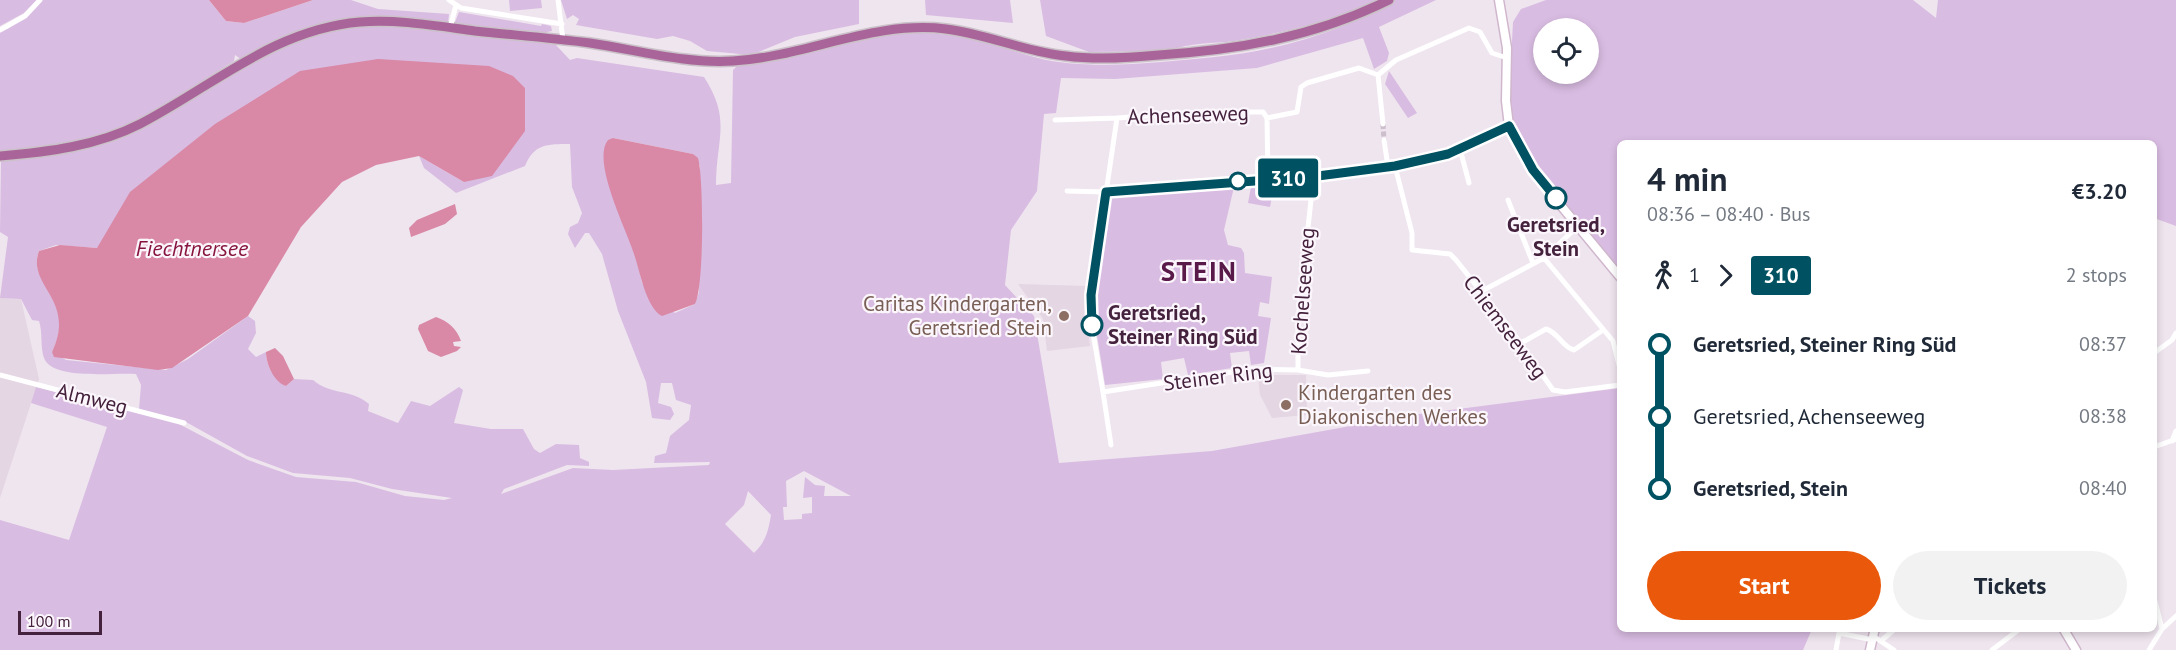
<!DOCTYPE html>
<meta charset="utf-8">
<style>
:root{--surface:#fff;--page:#f2f2f3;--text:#1f2937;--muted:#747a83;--accent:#ea580c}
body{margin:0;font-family:"PT Sans",sans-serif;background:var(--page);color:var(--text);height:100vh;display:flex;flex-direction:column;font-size:22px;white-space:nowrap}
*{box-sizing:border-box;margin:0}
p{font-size:20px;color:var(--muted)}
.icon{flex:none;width:33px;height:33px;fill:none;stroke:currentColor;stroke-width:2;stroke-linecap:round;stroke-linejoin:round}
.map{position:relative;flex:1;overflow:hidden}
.details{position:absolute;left:1617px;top:140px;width:540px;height:492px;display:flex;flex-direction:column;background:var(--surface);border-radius:9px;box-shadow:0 3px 9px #0003}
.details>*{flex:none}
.badge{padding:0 12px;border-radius:4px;font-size:21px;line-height:39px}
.fabs{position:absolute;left:1533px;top:18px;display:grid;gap:12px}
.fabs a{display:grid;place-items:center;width:66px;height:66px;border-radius:50%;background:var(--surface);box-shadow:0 3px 9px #0003;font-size:30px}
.scale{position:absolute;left:18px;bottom:15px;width:84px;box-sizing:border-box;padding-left:6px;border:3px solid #44213c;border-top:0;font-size:16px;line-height:21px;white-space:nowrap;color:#44213c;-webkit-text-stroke:4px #fbf6fb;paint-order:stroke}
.map>.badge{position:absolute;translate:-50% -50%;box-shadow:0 0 0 3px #fff}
.legs{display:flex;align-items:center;gap:9px;height:66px;padding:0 30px;font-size:20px}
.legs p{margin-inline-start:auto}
.headline{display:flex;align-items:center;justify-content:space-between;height:102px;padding:0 30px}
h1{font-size:33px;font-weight:700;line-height:45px}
.button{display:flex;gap:12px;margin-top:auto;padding:12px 30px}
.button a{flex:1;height:69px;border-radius:36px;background:var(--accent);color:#fff;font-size:24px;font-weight:700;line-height:69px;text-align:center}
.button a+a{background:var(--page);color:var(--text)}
ul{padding:0 30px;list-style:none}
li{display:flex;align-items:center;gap:21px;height:72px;font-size:22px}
li i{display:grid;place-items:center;width:9px;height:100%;margin:0 8px;background:currentColor}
li i::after{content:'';width:15px;height:15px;margin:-8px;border:4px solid;border-radius:50%;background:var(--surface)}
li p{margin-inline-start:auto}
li:first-child i{background:linear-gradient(#0000 50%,currentColor 0)}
li:last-child i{background:linear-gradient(currentColor 50%,#0000 0)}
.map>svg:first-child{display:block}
.built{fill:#e4d6e3}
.green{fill:#d9bce2;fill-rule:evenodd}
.water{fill:#d988a5}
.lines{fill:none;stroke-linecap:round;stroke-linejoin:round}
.street-tunnel{stroke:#cdbecb;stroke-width:5;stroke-dasharray:5 2.5;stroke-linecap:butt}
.secondary-casing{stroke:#d0b7cd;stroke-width:11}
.primary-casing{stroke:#cbc1c8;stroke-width:12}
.street{stroke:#fff;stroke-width:5}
.secondary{stroke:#fff;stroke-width:8}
.primary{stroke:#a9659a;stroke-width:9}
.line-1-casing{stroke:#fff;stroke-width:14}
.line-1{stroke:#005262;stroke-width:9}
.stop-1-dot{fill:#fff;stroke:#005262;stroke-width:3}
.education-dot{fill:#8d6e63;stroke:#fbf6fb;stroke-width:2}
.labels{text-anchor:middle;stroke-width:4.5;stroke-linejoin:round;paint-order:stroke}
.street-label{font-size:21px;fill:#44213c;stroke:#fbf6fb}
.stop-label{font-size:21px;font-weight:bold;fill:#44213c;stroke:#fbf6fb}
.education-label{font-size:21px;fill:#785e54;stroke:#fbf6fb;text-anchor:end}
.water-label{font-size:22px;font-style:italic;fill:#87143c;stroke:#fbf6fb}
.district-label{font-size:27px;font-weight:bold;letter-spacing:1.5px;fill:#591a4a;stroke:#fbf6fb}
</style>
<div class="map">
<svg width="2176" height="650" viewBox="0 0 2176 650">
<rect width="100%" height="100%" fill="#efe5ef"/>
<!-- built -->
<path class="built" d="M1018,284L1088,286L1086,314L1090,346L1047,351L1043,319Z
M0,298L21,299L39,379L0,498Z
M1258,375H1306L1307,415L1272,418L1260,395Z"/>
<!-- green -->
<path class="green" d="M0,0H37L24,13L0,26Z
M42,0H209L226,21L244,23L313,0H351L378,9L449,14L448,23L455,22L459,12L541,26L542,24L551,26L552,31L542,33L457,24L421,28L555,44L570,60L577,58L704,77C732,120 716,139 716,185L731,183L733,70L739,64C799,52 862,32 923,33C962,33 1001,48 1038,58C1088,71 1163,62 1215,57C1257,53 1298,43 1338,28C1357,21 1377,5 1395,0C1407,0 1424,0 1436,0L1379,27L1389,53L1387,61L1374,69L1363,38L1257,68L1115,79L1061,78L1056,113L1044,114L1037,191L1011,230L1005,285L1034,316L1059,463L1212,451L1412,415L1620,388V628L1812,629L1803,650H0V520L69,540L107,427L31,403L36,387L175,422L248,460L296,477L356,482L405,496L444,500L452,498L392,489L350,478L293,473L247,456L186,422L139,409L141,385L136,374C115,372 53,381 44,358C40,347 43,333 39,321L32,320L21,299L0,298L8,237L0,232L1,159L42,157L109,143L248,64L235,55L234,61C193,86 151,119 105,134C71,145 35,150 0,153V31L9,28ZM525,88L464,182L419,156L424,168L456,193L525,166C534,144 547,144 570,144L572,187L582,213L578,223L570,227L568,234L575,248L585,233H589L602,254L618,311L646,382L652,418L670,420L674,414L671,407L658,403L661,383H672L676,400L691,405L689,420L670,436L666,453L655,456L654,463L710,462L709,465L613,470L573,468L501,494L504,489L567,465L589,466V462L580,458L579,445L556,444L540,453L534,449L523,429H491L454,423L463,390L459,387L430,406L411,401L398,423L368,411L369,404C352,389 330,395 313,380L294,379L286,386C274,379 266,366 266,352L256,357L248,349L256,333L255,321L248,316L188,359L166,370L66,360L52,352C78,300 26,285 39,251L56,245L97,248ZM613,138L693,154L700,166L699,292L695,304L675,313L642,283ZM804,471L851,496H824L825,486L815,485L805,477L803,498L812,497V513L802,514V519L784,520L783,507H787L786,481ZM748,491L771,515C768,532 766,541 754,553L725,524L744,505Z
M509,0H541L542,8L510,11Z
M561,0H859V24L795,37L751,55L707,51L690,41L673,36L657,39L576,25L579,19L573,15L567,19Z
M925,0H1010L1013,23L926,15Z
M1040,0H1378C1333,21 1283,33 1234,41C1213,44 1190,42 1170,51L1089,52L1046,36Z
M1546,0H1913L1936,18L1938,0H2176V226L2154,218V142H1620V272L1539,173L1512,126L1509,100L1513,22L1521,9ZM1544,28H1588V74H1544Z
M1389,71L1417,113L1408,118L1385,84Z
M1234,187L1224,230L1228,245L1241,248L1244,253L1245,273L1272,277L1269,304L1260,302L1258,316L1271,318L1264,363L1251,365L1249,351L1230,353L1232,368L1188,375L1184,358L1161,362L1163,379L1105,385L1094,317L1107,207L1112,198Z
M1251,187L1273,191L1270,207L1248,203Z"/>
<!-- water -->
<path class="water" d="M209,0H313L244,23L226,21Z
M378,59L489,66L513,76L525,88V131L492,176L464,182L419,156L376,165L342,182L301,227L248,316L172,368L158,370L54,357L52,352C77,299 26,286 39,251L60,245L97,248L130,192L215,124L300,71Z
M613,138L693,154L698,158C704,178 704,289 695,304L662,316C646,308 640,271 634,254C627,231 591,161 608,140Z
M455,204L457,214L445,224L411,237L409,228L417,220Z
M436,317C448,321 457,329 461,341L453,342L454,346L461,347L457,351L441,357L428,351L418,329L419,325Z
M275,348L283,356L294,379L286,386C274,382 266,364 266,352Z"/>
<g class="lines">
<!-- street-tunnel -->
<path class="street-tunnel" d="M1383,124L1384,140"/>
<!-- secondary casing -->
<g class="secondary-casing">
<path id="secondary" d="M1499,0L1507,48L1506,101L1509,126L1539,179L1620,277
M2063,628L2076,650
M1870,650L1875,628"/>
</g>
<!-- primary casing -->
<g class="primary-casing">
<path id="primary" d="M0,156C48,152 97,146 140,124C213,86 275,29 360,22C398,19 437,26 475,31C513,35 552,38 590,43C637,50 685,64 733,61C804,57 874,20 946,29C987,34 1025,52 1066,56C1097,60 1128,58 1159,55C1240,50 1316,36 1389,0"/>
</g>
<!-- street -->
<path class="street" d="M449,0L461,8L562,24
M558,0L563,40
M450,28L456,5
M0,30L25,16L40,0
M1378,75L1396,60L1469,28L1480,32L1492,53L1507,58
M1378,75L1383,124
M1267,118L1297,112L1301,87L1307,83L1359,68L1378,75
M1055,120L1117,118
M1384,140L1388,167
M1460,149L1469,183
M1395,166L1412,233V250L1450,254L1456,260L1509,327L1553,390L1565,392L1620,385
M1268,180L1267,118L1263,112H1201L1117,118L1091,295L1090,315L1103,392L1252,369L1298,370L1328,375L1368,371
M1067,191L1106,192L1310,177L1395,166L1448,154L1509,126
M1508,200L1533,263
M1544,258L1613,341L1620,369
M1480,292L1544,258L1577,227
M1521,343L1546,329C1559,333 1562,347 1574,350L1603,330
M2154,353L2172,340L2176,333
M1298,370V321L1311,200L1310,177
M0,375L184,423
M1103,392L1111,445
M2172,441L2176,431
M2154,447L2176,439
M2154,597L2162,629
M1873,636L1894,650
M1882,640L1896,628
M1836,650L1839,633L1873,640
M1992,650L2021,628
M2149,650L2162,629L2176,616"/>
<!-- secondary -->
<use href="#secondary" class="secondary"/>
<!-- primary -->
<use href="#primary" class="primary"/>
</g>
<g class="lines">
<!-- line-1 casing -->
<g class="line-1-casing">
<path id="line-1" d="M1092,325L1091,295L1106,192L1310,177L1395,166L1448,154L1509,126L1533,170L1556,198"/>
</g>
<!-- line-1 -->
<use href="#line-1" class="line-1"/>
</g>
<!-- markers -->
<g class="stop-1-dot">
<circle cx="1238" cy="181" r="8"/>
<circle cx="1556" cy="198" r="10"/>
<circle cx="1092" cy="325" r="10"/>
</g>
<g class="education-dot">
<circle cx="1064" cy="316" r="6"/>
<circle cx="1286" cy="405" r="6"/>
</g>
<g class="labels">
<!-- street labels -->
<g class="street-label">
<text transform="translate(1188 115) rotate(-2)" y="7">Achenseeweg</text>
<text transform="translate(1303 291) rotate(-86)" y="7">Kochelseeweg</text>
<text transform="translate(1505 327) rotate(53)" y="7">Chiemseeweg</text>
<text transform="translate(1218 377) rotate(-7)" y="7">Steiner Ring</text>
<text transform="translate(92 399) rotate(14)" y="7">Almweg</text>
</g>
<!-- stop labels -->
<g class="stop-label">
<text x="1556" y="232">Geretsried,<tspan x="1556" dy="24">Stein</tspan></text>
<text x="1108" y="320" text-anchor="start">Geretsried,<tspan x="1108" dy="24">Steiner Ring Süd</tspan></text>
</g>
<!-- education labels -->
<g class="education-label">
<text x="1052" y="311">Caritas Kindergarten,<tspan x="1052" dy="24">Geretsried Stein</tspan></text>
<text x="1298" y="400" text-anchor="start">Kindergarten des<tspan x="1298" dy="24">Diakonischen Werkes</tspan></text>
</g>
<!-- water labels -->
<g class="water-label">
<text x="192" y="256">Fiechtnersee</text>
</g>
<!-- district labels -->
<g class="district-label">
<text x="1199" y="281">STEIN</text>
</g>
</g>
</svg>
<div class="fabs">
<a><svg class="icon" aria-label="locate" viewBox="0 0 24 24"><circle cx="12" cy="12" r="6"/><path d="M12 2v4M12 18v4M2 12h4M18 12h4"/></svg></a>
</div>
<div class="scale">100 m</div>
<b class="badge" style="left:1288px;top:178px;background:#005262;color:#fff">310</b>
<section class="details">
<div class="headline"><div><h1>4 min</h1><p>08:36 – 08:40 · Bus</p></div><b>€3.20</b></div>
<div class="legs"><svg class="icon" aria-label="walk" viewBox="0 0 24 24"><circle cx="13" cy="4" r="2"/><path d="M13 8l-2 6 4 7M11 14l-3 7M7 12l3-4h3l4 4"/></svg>1<svg class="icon" aria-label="forward" viewBox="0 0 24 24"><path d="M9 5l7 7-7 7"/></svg><b class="badge" style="background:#005262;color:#fff">310</b><p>2 stops</p></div>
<ul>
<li><i style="color:#005262"></i><b>Geretsried, Steiner Ring Süd</b><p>08:37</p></li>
<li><i style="color:#005262"></i><span>Geretsried, Achenseeweg</span><p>08:38</p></li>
<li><i style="color:#005262"></i><b>Geretsried, Stein</b><p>08:40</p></li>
</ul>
<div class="button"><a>Start</a><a>Tickets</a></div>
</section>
</div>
